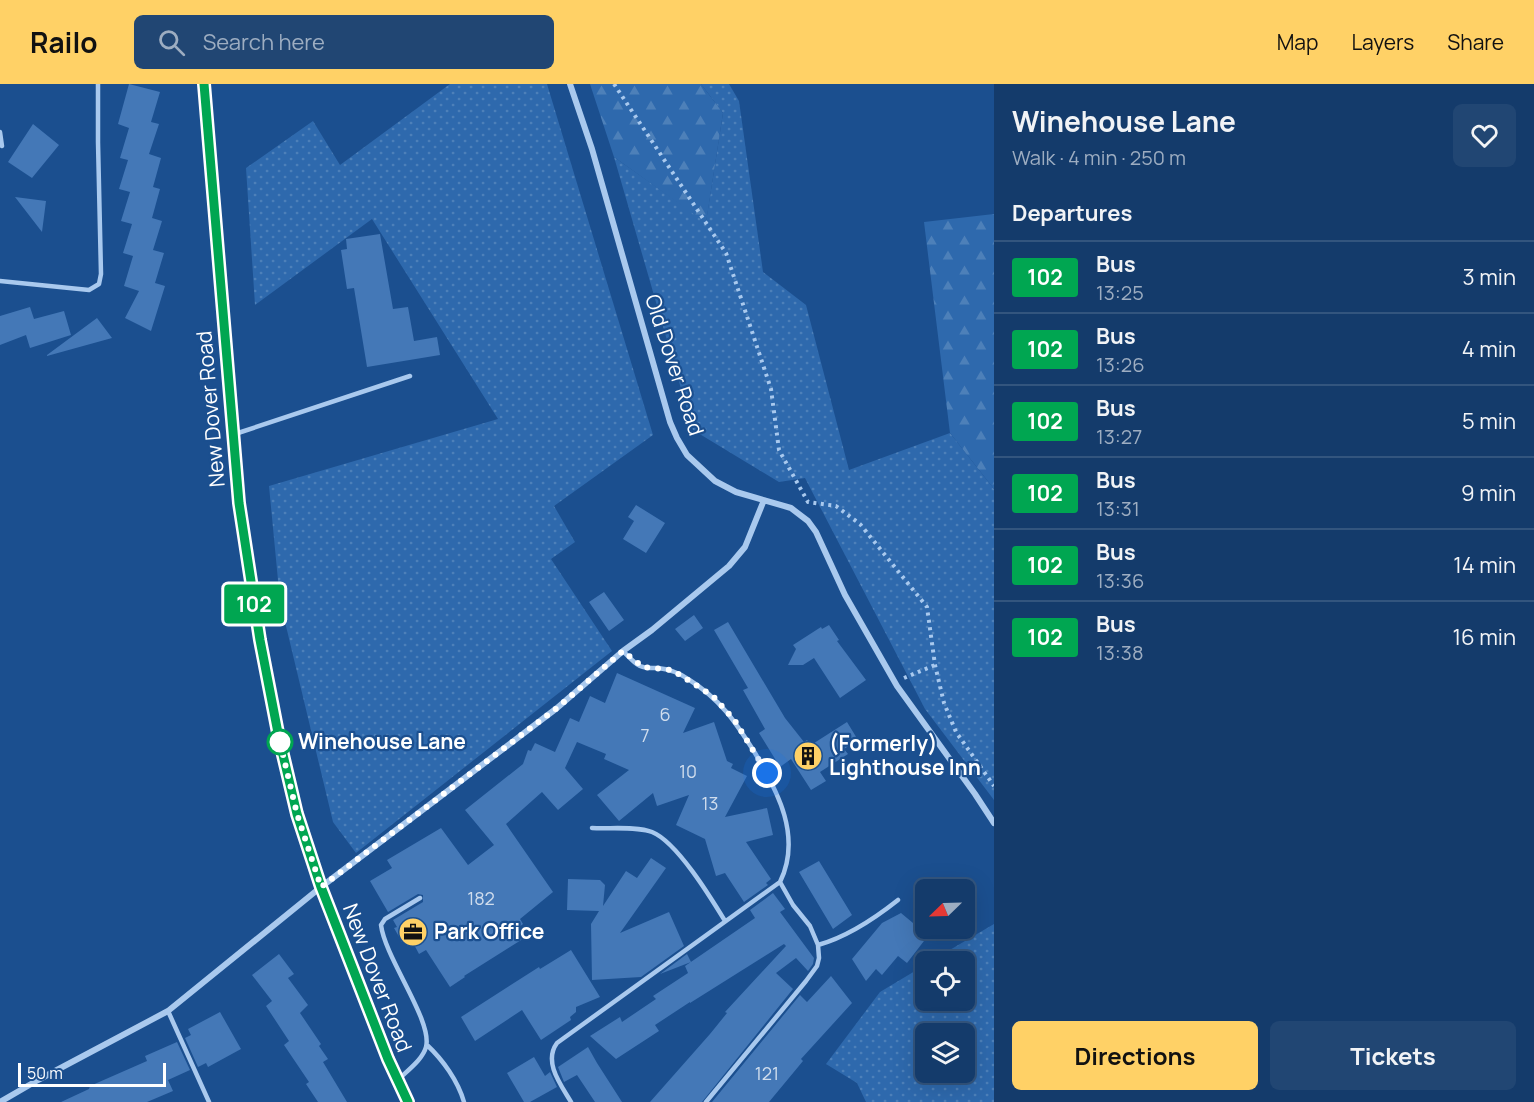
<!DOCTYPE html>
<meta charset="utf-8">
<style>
:root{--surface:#143b6b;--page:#214673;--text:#f1f3f6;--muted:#9dadc1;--line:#33557e;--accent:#ffd166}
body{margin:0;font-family:Manrope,sans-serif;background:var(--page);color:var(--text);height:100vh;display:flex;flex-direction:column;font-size:22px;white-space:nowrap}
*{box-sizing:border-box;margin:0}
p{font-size:20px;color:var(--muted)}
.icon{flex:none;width:33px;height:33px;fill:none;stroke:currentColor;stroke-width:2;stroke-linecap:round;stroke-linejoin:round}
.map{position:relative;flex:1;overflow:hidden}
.drawer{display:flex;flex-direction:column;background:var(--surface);width:540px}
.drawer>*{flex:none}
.badge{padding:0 12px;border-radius:4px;font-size:21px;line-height:39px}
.needle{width:39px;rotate:247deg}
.controls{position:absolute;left:915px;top:795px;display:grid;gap:12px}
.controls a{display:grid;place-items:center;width:60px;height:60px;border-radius:9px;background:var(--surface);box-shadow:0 6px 24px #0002,0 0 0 2px var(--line);font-size:30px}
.scale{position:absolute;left:18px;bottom:15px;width:148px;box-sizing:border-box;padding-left:6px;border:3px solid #fff;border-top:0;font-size:16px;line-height:21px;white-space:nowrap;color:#fff;-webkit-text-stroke:4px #1b4f8f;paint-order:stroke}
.you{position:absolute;width:30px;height:30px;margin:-15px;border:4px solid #fff;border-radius:50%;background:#1a73e8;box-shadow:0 0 0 9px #1a73e833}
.map>.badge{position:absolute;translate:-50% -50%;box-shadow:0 0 0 3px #fff}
h2{padding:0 18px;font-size:22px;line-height:54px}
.round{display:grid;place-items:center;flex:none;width:63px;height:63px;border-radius:9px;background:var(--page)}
.overview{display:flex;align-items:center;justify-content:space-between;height:102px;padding:0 18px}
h1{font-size:28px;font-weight:700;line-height:45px}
.primary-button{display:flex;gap:12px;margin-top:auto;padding:12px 18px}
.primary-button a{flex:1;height:69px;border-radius:9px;background:var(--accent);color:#111;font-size:24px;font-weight:700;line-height:69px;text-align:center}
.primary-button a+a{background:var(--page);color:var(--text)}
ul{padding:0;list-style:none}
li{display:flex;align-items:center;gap:18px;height:72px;padding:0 18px;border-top:2px solid var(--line)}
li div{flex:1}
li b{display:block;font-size:22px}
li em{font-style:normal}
li .badge{min-width:66px;font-weight:700;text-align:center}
header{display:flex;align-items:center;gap:36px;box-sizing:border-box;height:84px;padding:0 30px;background:var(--accent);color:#111}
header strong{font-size:28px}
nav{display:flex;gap:33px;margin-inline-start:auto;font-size:21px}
.search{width:420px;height:54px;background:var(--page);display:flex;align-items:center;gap:15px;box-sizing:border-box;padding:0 21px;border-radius:9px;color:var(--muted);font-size:22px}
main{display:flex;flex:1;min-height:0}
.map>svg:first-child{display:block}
.grass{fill:url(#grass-dots);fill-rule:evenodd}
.forest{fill:url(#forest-firs)}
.building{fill:#4478b7}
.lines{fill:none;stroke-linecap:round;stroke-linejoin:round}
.path{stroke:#a9c9ee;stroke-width:4;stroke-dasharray:3 4.5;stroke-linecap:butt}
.lane{stroke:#a9c9ee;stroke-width:4.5}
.street{stroke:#a9c9ee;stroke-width:6}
.secondary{stroke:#d6e6fa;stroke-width:12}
.line-casing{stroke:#fff;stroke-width:14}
.line{stroke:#00a651;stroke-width:9}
.walk{stroke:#fff;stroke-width:6;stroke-dasharray:0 10.8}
.stop-dot{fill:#fff;stroke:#00a651;stroke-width:3}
.labels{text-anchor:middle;stroke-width:4.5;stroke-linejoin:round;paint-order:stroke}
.number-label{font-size:18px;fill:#d0dded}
.street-label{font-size:21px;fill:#fff;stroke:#1b4f8f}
.stop-label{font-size:21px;font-weight:bold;fill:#fff;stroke:#1b4f8f;text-anchor:start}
.poi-label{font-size:21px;font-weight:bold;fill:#fff;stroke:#1b4f8f;text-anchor:start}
</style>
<header>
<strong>Railo</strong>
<div class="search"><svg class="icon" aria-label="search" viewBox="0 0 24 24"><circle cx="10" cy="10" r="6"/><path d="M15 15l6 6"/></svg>Search here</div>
<nav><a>Map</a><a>Layers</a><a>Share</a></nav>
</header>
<main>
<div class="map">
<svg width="994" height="1018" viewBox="0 0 994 1018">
<defs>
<pattern id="grass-dots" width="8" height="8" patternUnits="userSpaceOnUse" patternTransform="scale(1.5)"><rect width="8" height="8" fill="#2e69ad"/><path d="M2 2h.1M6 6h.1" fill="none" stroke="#4d80b9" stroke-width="1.8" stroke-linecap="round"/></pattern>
<pattern id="forest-firs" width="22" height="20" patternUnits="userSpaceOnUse" patternTransform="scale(1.5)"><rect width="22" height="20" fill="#2e69ad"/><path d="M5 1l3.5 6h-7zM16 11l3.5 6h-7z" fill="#4d80b9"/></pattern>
</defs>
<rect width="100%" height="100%" fill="#1b4f8f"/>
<!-- grass -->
<path class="grass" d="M450,0H547L653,351L554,422L575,458L551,475L612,567L356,769L333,738L280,517L269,402L498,335L372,135L255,221L246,84L313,37L340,81Z
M701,0H729L739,17L763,188L806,221L849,386L950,349L994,405V716L925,625L805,394L779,398L693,346L614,73L706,138L723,29Z
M994,840V1018H866L857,999L826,980L880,908L925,881L926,916H964V878L931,877ZM926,950H964V988H926Z"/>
<!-- forest -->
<path class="forest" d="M590,0H701L723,29L706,139L614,73Z
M994,130V405L950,349L924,138Z"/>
<!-- building -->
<path class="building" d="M129,0L160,8L151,38L159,40L149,70L161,74L153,103L160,105L152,134L162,137L153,166L164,169L155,199L165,202L151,247L125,234L139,207L124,202L133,172L123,169L132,140L121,137L130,108L119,105L128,76L120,74L129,44L118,40Z
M33,40L59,61L32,94L8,78Z
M15,113L46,117L42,148Z
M380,150L393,225L408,223L414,257L437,253L440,271L367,283L354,204L347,205L341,166L347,165L346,155Z
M30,223L34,235L64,227L71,251L30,264L26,251L0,261V232Z
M97,234L112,254L47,272V271Z
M636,421L665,439L646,469L623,455L634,437L628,433Z
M604,508L624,536L609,547L589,518Z
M694,531L703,544L685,557L675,545Z
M728,538L785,634L804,658L807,656L811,661L847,638L858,656L844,665L848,670L820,688L826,697L811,706L791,675L780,683L759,649L765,645L743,606L748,604L714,546Z
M829,541L839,556L837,557L866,596L840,614L814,574L803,581H788L796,565L793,561L821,543L822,545Z
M617,589L695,624L683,649L714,638L727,677L733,680L731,684L747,692L725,733L767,724L773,751L746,758L771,795L766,799L768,801L744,818L725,789L716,792L705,755L676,741L689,711L657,722L653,709L619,737L597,711L629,686L604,675L606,670L577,658L565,684L583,705L558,726L542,708L506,740L553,808L520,835L523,840L519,843L526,853L464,892L465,893L450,903L426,866L419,870L410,853L402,858L394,844L397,843L393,836L423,818V811L418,810L388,828L370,797L392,784L387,776L441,744L468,781L494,761L465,726L523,680L528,666L531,667L535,659L555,668L570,634L579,638L590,612L605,619Z
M651,774L666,784L620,849L669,828L684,862L641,893L592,896L591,840L599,827L567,826L568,795L600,796L605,801L603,822L626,787L637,794Z
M819,777L852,831L833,845L799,788Z
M773,809L785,825L780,828L814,874L813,880L808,887L796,874L776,889L793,905L702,1018H650L710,950L727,929L725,928L786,862L784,860L690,919V918L655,941L659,947L616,975L590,952L620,933L622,938L656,915L653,912L688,889L685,882L755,834L750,826Z
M901,829L919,844H934L907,879L898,872L882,891L876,885L866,897L852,875L882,839Z
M571,866L600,913L576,923V928L570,933L571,936L541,956L522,926L475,957L461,933L539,883L540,885Z
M279,870L294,890L288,894L308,921L300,929L321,960L319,962L328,975L323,978L347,1018H318L306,1000L309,998L284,961L289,957L266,922L272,917L252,891Z
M687,870L691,878L660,890Z
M831,892L852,919L801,975L803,977L769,1018H712L800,911L807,918Z
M220,928L241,965L208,983L206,979L198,983L185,954L191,951L188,945Z
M177,958L190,986L168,996L173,1007L147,1018H61L89,1005L90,1002L147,977L145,972Z
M588,963L597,979L622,1018H595L577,991L564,998L558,983Z
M534,973L545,992L550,988L557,1003L530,1018H524L507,989Z"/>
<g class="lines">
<!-- path -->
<path class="path" d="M614,0L726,169L771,305L779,366L808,418L836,422L860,440L927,523L935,581L944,619L956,648L994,702
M904,594L935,581"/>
<!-- lane -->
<path class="lane" d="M0,48L2,62
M0,197L89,206L99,200L101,190L98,58V0
M235,350L410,292
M592,744C609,745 637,742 652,748C677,758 711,814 725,837
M818,861C847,853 874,835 898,816
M168,927L209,1018
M427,961C443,976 458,997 464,1018
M399,995C408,986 423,975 426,963C433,937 385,874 381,841L385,835L420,814
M571,1018C561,1001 543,978 557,959L780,798C802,753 778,708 755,669C735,637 720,615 688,595C679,589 669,585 658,584C652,584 647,585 640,582C634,579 628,572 623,567
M706,1018L806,897L817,882L819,874L818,861L810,842L793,821L780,798"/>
<!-- street -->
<path class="street" d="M570,0L592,65L670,338L677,354L687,371L715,397L736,408L791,424L808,437L816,448L845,511L897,602L975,710L994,739
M0,1018L38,996L168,927L321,803L557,624L623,567L652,546L729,482L745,463L764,416"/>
<!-- secondary -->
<path class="secondary" d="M204,0L239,419L260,556L279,654L297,730L321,803L388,975L408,1018"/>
</g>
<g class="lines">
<!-- line casing -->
<g class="line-casing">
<path id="line" d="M204,0L239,419L260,556L279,654L297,730L321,803L388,975L408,1018"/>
</g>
<!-- line -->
<use href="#line" class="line"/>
<!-- walk -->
<path class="walk" d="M280,658L279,654L297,730L321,803L557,624L623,567L643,583L672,586L713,612L735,637L767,689"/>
</g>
<!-- icons -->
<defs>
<g id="building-disc" transform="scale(1.5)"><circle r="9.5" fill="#ffd166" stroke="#1b4f8f"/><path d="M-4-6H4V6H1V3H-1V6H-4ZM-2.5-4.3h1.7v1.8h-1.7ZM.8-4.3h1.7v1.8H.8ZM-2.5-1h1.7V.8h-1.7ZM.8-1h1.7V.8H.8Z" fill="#111"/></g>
<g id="office-disc" transform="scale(1.5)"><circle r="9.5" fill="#ffd166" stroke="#1b4f8f"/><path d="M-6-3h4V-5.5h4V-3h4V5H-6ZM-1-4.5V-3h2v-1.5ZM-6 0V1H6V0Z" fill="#111"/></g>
</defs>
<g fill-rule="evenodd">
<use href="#building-disc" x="808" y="672"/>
<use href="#office-disc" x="413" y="848"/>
</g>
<!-- markers -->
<circle class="stop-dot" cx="280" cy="658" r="12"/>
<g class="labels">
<!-- number labels -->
<g class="number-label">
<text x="665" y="637">6</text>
<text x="645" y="658">7</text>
<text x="688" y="694">10</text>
<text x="710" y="726">13</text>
<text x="481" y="821">182</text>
<text x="767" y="996">121</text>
</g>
<!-- street labels -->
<g class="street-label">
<text transform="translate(674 281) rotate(72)" y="7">Old Dover Road</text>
<text transform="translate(211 325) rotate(-95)" y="7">New Dover Road</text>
<text transform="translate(377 894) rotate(69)" y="7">New Dover Road</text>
</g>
<!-- stop labels -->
<g class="stop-label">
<text x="298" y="665">Winehouse Lane</text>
</g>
<!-- poi labels -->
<g class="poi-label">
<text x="829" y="667">(Formerly)<tspan x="829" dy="24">Lighthouse Inn</tspan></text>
<text x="434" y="855">Park Office</text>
</g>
</g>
</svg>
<div class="controls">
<a><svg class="needle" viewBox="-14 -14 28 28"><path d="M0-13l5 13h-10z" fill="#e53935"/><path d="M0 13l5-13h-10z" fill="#9dadc1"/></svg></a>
<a><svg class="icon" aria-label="locate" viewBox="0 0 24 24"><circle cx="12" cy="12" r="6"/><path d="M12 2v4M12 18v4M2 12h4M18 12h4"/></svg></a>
<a><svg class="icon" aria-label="layers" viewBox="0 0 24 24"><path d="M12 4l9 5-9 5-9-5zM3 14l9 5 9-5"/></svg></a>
</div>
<div class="scale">50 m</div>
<div class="you" style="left:767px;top:689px"></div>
<b class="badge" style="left:254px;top:520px;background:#00a651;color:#fff">102</b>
</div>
<section class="drawer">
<div class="overview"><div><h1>Winehouse Lane</h1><p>Walk · 4 min · 250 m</p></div><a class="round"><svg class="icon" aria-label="heart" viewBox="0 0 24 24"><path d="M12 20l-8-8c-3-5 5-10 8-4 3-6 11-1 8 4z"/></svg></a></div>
<h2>Departures</h2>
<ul>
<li><span class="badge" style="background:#00a651;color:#fff">102</span><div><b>Bus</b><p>13:25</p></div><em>3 min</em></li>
<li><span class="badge" style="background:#00a651;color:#fff">102</span><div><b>Bus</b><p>13:26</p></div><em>4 min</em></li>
<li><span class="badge" style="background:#00a651;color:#fff">102</span><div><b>Bus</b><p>13:27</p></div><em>5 min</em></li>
<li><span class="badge" style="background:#00a651;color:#fff">102</span><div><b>Bus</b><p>13:31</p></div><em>9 min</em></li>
<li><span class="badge" style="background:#00a651;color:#fff">102</span><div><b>Bus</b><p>13:36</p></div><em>14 min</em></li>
<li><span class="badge" style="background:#00a651;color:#fff">102</span><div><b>Bus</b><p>13:38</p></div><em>16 min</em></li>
</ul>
<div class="primary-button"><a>Directions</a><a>Tickets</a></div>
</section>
</main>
